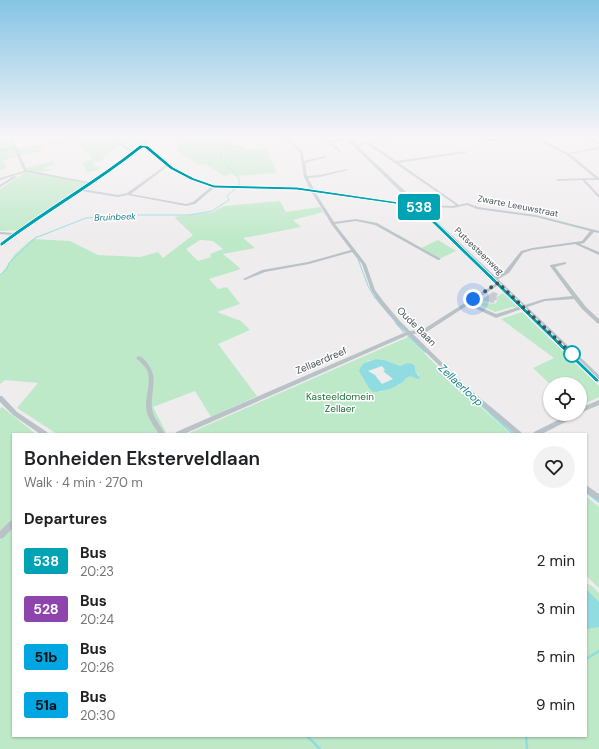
<!DOCTYPE html>
<meta charset="utf-8">
<style>
:root{--surface:#fff;--page:#f2f2f2;--text:#202124;--muted:#757577}
body{margin:0;font-family:"DM Sans",sans-serif;background:var(--page);color:var(--text);height:100vh;display:flex;flex-direction:column;font-size:15px;white-space:nowrap}
*{box-sizing:border-box;margin:0}
p{font-size:13px;color:var(--muted)}
.icon{flex:none;width:22px;height:22px;fill:none;stroke:currentColor;stroke-width:2;stroke-linecap:round;stroke-linejoin:round}
.map{position:relative;flex:1;overflow:hidden}
.panel{position:absolute;left:12px;top:433px;width:575px;height:304px;display:flex;flex-direction:column;background:var(--surface);border-radius:0px;box-shadow:0 1px 3px #0004}
.panel>*{flex:none}
.badge{padding:0 8px;border-radius:3px;font-size:14px;line-height:26px}
.controls{position:absolute;left:543px;top:377px;display:grid;gap:8px}
.controls a{display:grid;place-items:center;width:44px;height:44px;border-radius:50%;background:var(--surface);box-shadow:0 1px 3px #0004;font-size:20px}
.you{position:absolute;width:20px;height:20px;margin:-10px;border:3px solid #fff;border-radius:50%;background:#1a73e8;box-shadow:0 0 0 6px #1a73e833}
.map>.badge{position:absolute;translate:-50% -50%;box-shadow:0 0 0 2px #fff}
h2{padding:0 12px;font-size:15px;line-height:36px}
.round{display:grid;place-items:center;flex:none;width:42px;height:42px;border-radius:21px;background:var(--page)}
.headline{display:flex;align-items:center;justify-content:space-between;height:68px;padding:0 12px}
h1{font-size:19px;font-weight:600;line-height:30px}
ul{padding:0;list-style:none}
li{display:flex;align-items:center;gap:12px;height:48px;padding:0 12px}
li div{flex:1}
li b{display:block;font-size:15px}
li em{font-style:normal}
li .badge{min-width:44px;font-weight:700;text-align:center}
.map>svg:first-child{display:block}
.green{fill:#bee9c8;fill-rule:evenodd}
.water{fill:#90dce1;fill-rule:evenodd}
.lines{fill:none;stroke-linecap:round;stroke-linejoin:round}
.stream-far3{stroke:#90dce1;stroke-width:1}
.stream-far2{stroke:#90dce1;stroke-width:1.5}
.stream-far1{stroke:#90dce1;stroke-width:2}
.stream{stroke:#90dce1;stroke-width:2.5}
.building{fill:#c7cacf;stroke:#d1d4d7}
.minor{fill:#b9c3c7;fill-rule:evenodd}
.tertiary{fill:#b9c3c7;fill-rule:evenodd}
.secondary{fill:#bac5cc;fill-rule:evenodd}
.line{fill:#00a3b4;stroke:#fff}
.walk{stroke:#475257;stroke-width:4;stroke-dasharray:0 7.2}
.stop-dot{fill:#fff;stroke:#00a3b4;stroke-width:2}
.labels{text-anchor:middle;stroke-width:3;stroke-linejoin:round;paint-order:stroke}
.far-street-label{font-size:9px;fill:#475257;stroke:#fff}
.far-water-label{font-size:9px;font-style:italic;fill:#1a8289;stroke:#fff}
.street-label{font-size:10px;fill:#475257;stroke:#fff}
.park-label{font-size:10px;fill:#20703c;stroke:#fff}
.water-label{font-size:11px;font-style:italic;fill:#1a8289;stroke:#fff}
</style>
<div class="map">
<svg width="599" height="749" viewBox="0 0 599 749">
<rect width="100%" height="100%" fill="#efeced"/>
<!-- green -->
<path class="green" d="M0,136H22L10,137L14,149L40,145L42,151L3,160L7,168L0,170Z
M45,136H122L147,139L143,143L131,141L128,144H122L102,158L105,160L94,162V167L100,166L98,170L87,172L82,163L93,159L75,140L44,146L40,145L59,140L54,137Z
M186,136H229L233,146L243,145L246,150L266,148L277,173L234,176L232,173L224,176L205,164L199,165L176,150Z
M53,161L55,165L45,167V169H54L53,170L36,172L28,171L26,168Z
M26,172L87,183L16,230L0,231V189Z
M280,201L286,212L320,207L323,212L293,220L301,227L243,238L255,248L223,254L241,269L209,279L218,289L227,287L240,304L217,312L241,321L250,330L218,344L257,396L211,417L195,391L153,407L167,434H57L17,408L38,383L5,380L0,384V276L15,254L32,239L70,241L98,255L140,257L158,252L163,258L193,235L174,217L213,212L224,206ZM200,240L213,241L223,249L210,254L211,257L198,261L186,249Z
M438,240L456,251L439,259L421,248Z
M503,293L519,308L512,307L495,312L474,302L479,299L487,303L495,304L498,300L497,297Z
M522,312L599,386V397L580,406V384H550L533,368L554,358L501,319Z
M408,337L458,387L511,434H187ZM376,359L384,360L400,366L402,365L415,371L419,375L417,379L412,376L408,377L399,385L380,392L368,387L362,377L367,361Z
M2,407L36,434H13V519L0,531V409Z
M586,496L599,507V588L586,576Z
M13,528V736H586V583L592,586L599,593V749H0V540Z"/>
<!-- water -->
<path class="water" d="M376,359L384,360L400,366C406,364 409,361 415,366V371L420,378L417,379C406,372 407,381 398,385C392,389 381,392 373,392L368,387L359,371C362,362 367,362 376,359ZM382,366L385,370L383,371L393,379L382,384L375,375L368,371Z
M586,589L599,602V627L586,629Z"/>
<g class="lines">
<!-- stream-far3 -->
<path class="stream-far3" d="M225,136L229,137L231,151L220,153L221,159L239,178V186
M358,259L368,286L375,298
M0,275L7,269L9,263L35,238L86,218L134,215H189L212,211L229,200L227,196L236,188"/>
<!-- stream-far2 -->
<path class="stream-far2" d="M375,297L390,315
M396,323L404,332
M408,336L425,352
M464,390L491,414"/>
<!-- stream-far1 -->
<path class="stream-far1" d="M490,413L513,434
M586,492L599,502"/>
<!-- stream -->
<path class="stream" d="M586,659L599,651
M307,736L320,749
M526,736L527,749"/>
</g>
<!-- building -->
<path class="building" d="M493,292L498,294L496,296L497,300H494V303L482,300Z"/>
<g class="lines">
<!-- minor -->
<path class="minor" d="M9,136H11L27,170L93,183L91,184L26,172L0,180V178L24,171L14,149L0,151V149L14,147Z
M282,136H284L302,151L304,161L325,156L327,157L305,163L307,176L320,175L346,169L348,170L320,177L308,178L314,189L416,205L453,206L456,205L367,144L354,146L353,145L409,136L408,137L370,143L396,161L466,151V153H465L399,163L459,205L467,203L478,207L536,215L599,231V233L594,232L584,243L580,244L599,252V255L575,244L532,250L523,253L509,273L495,281L493,280V279L505,271L521,251L532,248L582,241L590,231L536,217L477,209L467,205L453,208L420,206L418,207L315,192L334,222L356,219L377,223L441,259L439,260H438L375,225L356,221L335,224L366,264L375,290L384,302L399,320L410,331L422,330L498,282L500,283V284L471,303L496,314L544,299L572,296L550,266V265L566,262V264L555,267L586,307L599,319V324L597,323L582,309L574,299L545,301L496,318L468,305L425,333L413,334L467,387L521,432L522,434H515L463,389L408,335L184,434H175L176,432L406,332L395,322L380,304L371,290L362,264L352,252L309,264L265,272L245,280L243,279L262,270L308,262L351,250L332,225L311,191L297,189L215,187L195,204L186,206L128,195L118,197L81,191L79,190L81,189L118,195L127,193L166,165L146,148L140,147V146L141,145L148,146L173,167L194,178L214,185L297,187L310,189L304,177L300,152ZM168,166L192,180L212,186L193,202L186,204L131,194Z
M316,136H318L330,141L348,138L349,139L332,143L340,150V152H339L329,143Z
M582,136H584L599,142V144Z
M113,138H114L136,153L133,154L112,140V138Z
M539,138L568,153L599,147V149L570,154L599,178V180H585L599,195V198L582,180L557,181V179H558L595,178L567,155L538,140L486,141L485,140L486,139Z
M14,176L17,177L0,187V185Z
M0,232L14,233L16,234L14,235L0,234Z
M139,356C144,358 147,362 150,367C158,380 150,395 152,409C154,419 161,426 165,434H159C154,426 147,418 146,408C145,396 152,382 147,370C144,365 140,362 136,358Z
M0,396H2L17,412L47,432L48,434H40L13,415L0,402Z
M599,400V405L580,413V408Z
M570,414H578L577,416L542,434H533L534,432Z
M586,485L599,494V501L586,492Z
M13,520V528L3,538L0,539V531L10,521Z"/>
<!-- tertiary -->
<path class="tertiary" d="M152,136H156L122,164L23,230L0,247V243L19,228L120,162Z"/>
<!-- secondary -->
<path class="secondary" d="M343,136H347L599,375V383L596,382Z"/>
</g>
<!-- sky -->
<linearGradient id="sky" x2="0" y2="1"><stop stop-color="#85c4e5"/><stop offset="0.57" stop-color="#f8f6f7"/><stop offset="1" stop-color="#f8f6f7" stop-opacity="0"/></linearGradient>
<rect width="599" height="240" fill="url(#sky)"/>
<!-- line -->
<path class="line" d="M140,145L148,146L173,167L194,178L214,185L297,187L419,205L599,380V382H596L416,207L297,190L214,188L191,180L170,169L145,148H142C98,183 48,212 2,246H0V243C44,209 95,181 140,145Z"/>
<g class="lines">
<!-- walk -->
<path class="walk" d="M473,299L498,283L572,354"/>
</g>
<!-- markers -->
<circle class="stop-dot" cx="572" cy="354" r="8"/>
<g class="labels">
<!-- far-street labels -->
<g class="far-street-label">
<text transform="translate(518 206) rotate(11)" y="3">Zwarte Leeuwstraat</text>
<text transform="translate(479 251) rotate(44)" y="3">Putsesteenweg</text>
</g>
<!-- far-water labels -->
<g class="far-water-label">
<text transform="translate(115 217) rotate(-2)" y="3">Bruinbeek</text>
</g>
<!-- street labels -->
<g class="street-label">
<text transform="translate(417 326) rotate(45)" y="4">Oude Baan</text>
<text transform="translate(321 360) rotate(-23)" y="4">Zellaerdreef</text>
</g>
<!-- park labels -->
<g class="park-label">
<text x="340" y="400">Kasteeldomein<tspan x="340" dy="12">Zellaer</tspan></text>
</g>
<!-- water labels -->
<g class="water-label">
<text transform="translate(461 385) rotate(43)" y="4">Zellaerloop</text>
</g>
</g>
</svg>
<div class="controls">
<a><svg class="icon" aria-label="locate" viewBox="0 0 24 24"><circle cx="12" cy="12" r="6"/><path d="M12 2v4M12 18v4M2 12h4M18 12h4"/></svg></a>
</div>
<div class="you" style="left:473px;top:299px"></div>
<b class="badge" style="left:419px;top:207px;background:#00a3b4;color:#fff">538</b>
<section class="panel">
<div class="headline"><div><h1>Bonheiden Eksterveldlaan</h1><p>Walk · 4 min · 270 m</p></div><a class="round"><svg class="icon" aria-label="heart" viewBox="0 0 24 24"><path d="M12 20l-8-8c-3-5 5-10 8-4 3-6 11-1 8 4z"/></svg></a></div>
<h2>Departures</h2>
<ul>
<li><span class="badge" style="background:#00a3b4;color:#fff">538</span><div><b>Bus</b><p>20:23</p></div><em>2 min</em></li>
<li><span class="badge" style="background:#8e44ad;color:#fff">528</span><div><b>Bus</b><p>20:24</p></div><em>3 min</em></li>
<li><span class="badge" style="background:#00a6e2;color:#111">51b</span><div><b>Bus</b><p>20:26</p></div><em>5 min</em></li>
<li><span class="badge" style="background:#00a6e2;color:#111">51a</span><div><b>Bus</b><p>20:30</p></div><em>9 min</em></li>
</ul>
</section>
</div>
